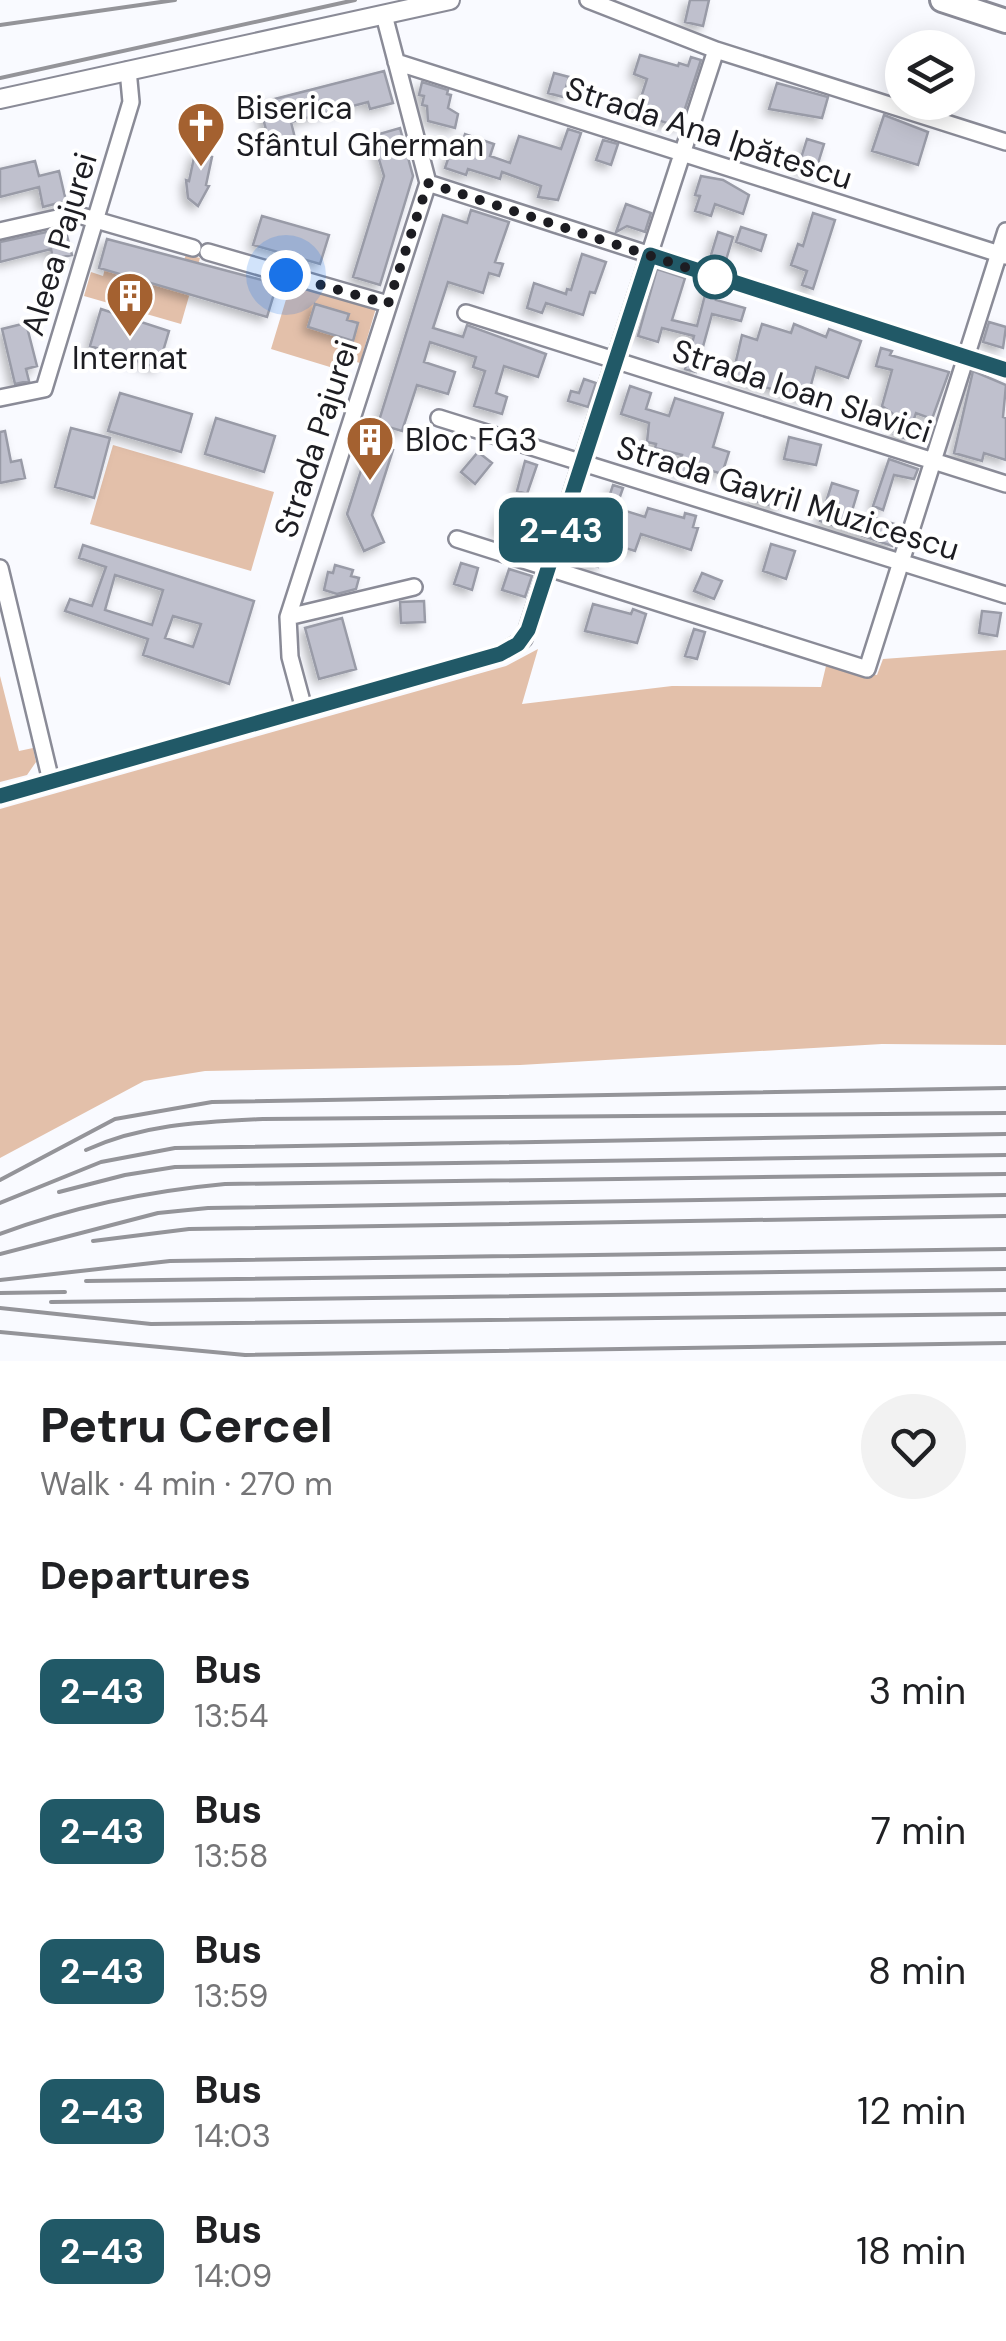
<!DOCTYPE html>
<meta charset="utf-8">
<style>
:root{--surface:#fff;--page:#f2f2f2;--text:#202124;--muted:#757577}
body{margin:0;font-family:"DM Sans",sans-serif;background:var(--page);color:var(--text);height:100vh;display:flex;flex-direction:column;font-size:38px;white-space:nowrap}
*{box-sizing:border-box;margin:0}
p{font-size:32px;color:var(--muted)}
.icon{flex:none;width:55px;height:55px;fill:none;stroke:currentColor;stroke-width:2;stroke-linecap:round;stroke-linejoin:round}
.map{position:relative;height:1361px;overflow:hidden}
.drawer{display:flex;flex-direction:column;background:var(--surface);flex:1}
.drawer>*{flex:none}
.badge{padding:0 20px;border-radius:15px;font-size:35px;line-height:65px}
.tools{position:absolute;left:885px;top:30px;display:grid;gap:20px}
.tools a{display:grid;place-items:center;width:90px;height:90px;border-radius:50%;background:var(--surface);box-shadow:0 5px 25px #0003;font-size:50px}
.you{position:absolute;width:50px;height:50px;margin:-25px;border:8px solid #fff;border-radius:50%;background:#1a73e8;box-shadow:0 0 0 15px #1a73e833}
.map>.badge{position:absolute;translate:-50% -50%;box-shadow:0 0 0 5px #fff}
h2{padding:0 40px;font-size:38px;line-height:90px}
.round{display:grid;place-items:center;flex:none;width:105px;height:105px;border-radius:52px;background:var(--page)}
.overview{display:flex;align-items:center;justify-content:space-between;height:170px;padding:0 40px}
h1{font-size:48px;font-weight:700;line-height:75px}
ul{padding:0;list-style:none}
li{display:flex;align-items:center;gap:30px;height:140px;padding:0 40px}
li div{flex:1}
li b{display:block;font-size:38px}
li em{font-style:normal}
li .badge{min-width:110px;font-weight:700;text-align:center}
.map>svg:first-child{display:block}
.green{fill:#e3c0aa;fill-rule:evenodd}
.building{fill:#bfc0cd;stroke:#999ba7;stroke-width:2.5;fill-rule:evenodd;filter:url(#shadow)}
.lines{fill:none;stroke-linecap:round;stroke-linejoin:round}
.minor-casing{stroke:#8a8b97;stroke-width:20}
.tertiary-casing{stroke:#8a8b97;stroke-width:22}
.primary-casing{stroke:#8a8b97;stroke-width:28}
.minor{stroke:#fff;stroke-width:15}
.tertiary{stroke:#fff;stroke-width:18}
.primary{stroke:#fff;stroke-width:22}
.rail{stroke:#949499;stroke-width:4}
.line-casing{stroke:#fff;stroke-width:22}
.line{stroke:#215967;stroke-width:15}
.walk{stroke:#1d1d22;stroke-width:10;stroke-dasharray:0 18}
.stop-dot{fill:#fff;stroke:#215967;stroke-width:5}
.labels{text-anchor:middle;stroke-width:8;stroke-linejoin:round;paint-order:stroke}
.poi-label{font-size:32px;fill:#1d1d22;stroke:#fff;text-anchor:start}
.street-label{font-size:32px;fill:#1d1d22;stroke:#fff}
</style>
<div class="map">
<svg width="1006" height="1361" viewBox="0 0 1006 1361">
<defs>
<filter id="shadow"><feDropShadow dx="-4.5" dy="4.5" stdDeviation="5" flood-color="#0004"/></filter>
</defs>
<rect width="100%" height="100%" fill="#f9faff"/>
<!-- green -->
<path class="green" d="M186,254L200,258L181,324L84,296L91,272L103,276L105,269L175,290Z
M291,283L376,308L360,363L347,359L343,371L271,349ZM315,304L349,314L347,320L358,324L353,340L309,327Z
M113,445L274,492L251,571L90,524Z
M538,649L522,704L672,686L821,687L826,666L877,675L883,659L1006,650V1045L882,1044L520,1065L205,1071L144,1081L0,1158V809L506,666Z
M0,676L19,751L33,748L36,762L27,775L0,782Z"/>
<!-- building -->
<path class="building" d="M690,0H709L703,26L685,22Z
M640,55L678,66L679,63L688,66L691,57L701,60L679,127L636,113L647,79L634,74Z
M384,71L393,103L370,109L368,102L291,122L295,138L270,145L259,103Z
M554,73L569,77L563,97L548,93Z
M422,82L448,90L447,94L451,95L448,108L458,114L455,128L428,121L427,106L422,105L424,96L419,95Z
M777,83L828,97L822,118L769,109Z
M884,115L928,132L918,165L872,151Z
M400,128L413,176L380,285L353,277L384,176L372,136Z
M568,129L581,133L558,200L538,197L541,186L502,172L500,179L468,169L466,175L445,168L451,150L459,152L465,134L494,144L490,156L510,163L519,136L561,149Z
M807,139L824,144L815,173L798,168Z
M603,140L618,144L611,165L596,160Z
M195,153L212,157L206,185L209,186L198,206L188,198L186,180L189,181Z
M35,161L39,176L59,171L66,201L43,207L39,187L0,197V169Z
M701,176L723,180L749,195L743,214L715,204L711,216L695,211L700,196L695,195Z
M626,204L651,213L645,232L627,226L616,232Z
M471,210L509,222L495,262L503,264L499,276L489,273L483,293L448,282L433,328L463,337L467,325L546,354L538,377L504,366L496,393L507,397L502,414L474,406L485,371L473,367L476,357L430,342L424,362L455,372L448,394L417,385L402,431L378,424L443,215L467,223Z
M813,213L835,220L813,289L802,285L807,271L791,265L798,244L803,246Z
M262,216L329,235L320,264L253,245Z
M741,227L766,235L761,251L736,242Z
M65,228L72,255L53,259L51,249L0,262V242Z
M718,232L733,237L726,260L711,255Z
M107,239L277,284L267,317L99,268Z
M582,254L606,262L595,293L590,292L583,315L546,303L542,313L527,308L534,283L566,294L567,289L571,290Z
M657,269L685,278L672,320L697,326L707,287L719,291L716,300L745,308L741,321L712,314L696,372L685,369L694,336L662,328L658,342L638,336Z
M315,304L349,314L347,320L358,323L353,341L308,327Z
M101,309L169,331L158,368L90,346Z
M989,322L1006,327L1003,348L983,342Z
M26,323L37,366L26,369L29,381L15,384L2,329Z
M762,324L791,333L794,324L826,337L829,329L861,341L848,378L816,367L807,399L732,378L742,335L757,340Z
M881,348L892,351L890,355L949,372L932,419L916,413L907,439L894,434L898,423L891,421L893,414L882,406L892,370L876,366Z
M973,371L1006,385L1003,417L1006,418V460L984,453L982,461L954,453Z
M584,379L596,383L588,407L568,401L571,391L579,393Z
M630,386L651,393L646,409L669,416L675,398L723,413L713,447L729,452L722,474L693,465L690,474L677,471L682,455L655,448L656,444L647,442L649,423L621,414Z
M120,393L192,414L181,452L108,431Z
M216,418L275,436L264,472L205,454Z
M71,428L110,438L94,498L55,487Z
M5,431L11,462L21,460L25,478L0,483V432Z
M789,437L821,445L816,465L784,459Z
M370,442L393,450L372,515L384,542L364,551L347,514Z
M478,452L492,463L475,484L461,472Z
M889,459L918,469L914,479L894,475L883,510L873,506Z
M525,461L537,465L527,494L517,491Z
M832,483L858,491L852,511L898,525L892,546L820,521Z
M613,485L623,488L616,508L645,517L648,508L684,518L685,513L696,516L693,527L698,528L691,550L641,534L635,551L606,542L598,567L583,562L603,499L608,500Z
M753,487L781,496L778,508L749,499Z
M527,501L554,511L542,548L496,532L503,511L522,517Z
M771,544L795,551L786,579L763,571Z
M83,545L254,601L229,684L143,655L148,639L65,611L70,599L92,606L106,567L79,558ZM115,575L163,590L152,625L105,610ZM173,616L201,624L193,647L165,638Z
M461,563L478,568L472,590L454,584Z
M335,565L353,570L351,576L359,578L356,589L337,594L324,590L328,572L333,573Z
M509,569L532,576L525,597L502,590Z
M702,573L722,581L714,599L694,591Z
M424,601L425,622L401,623L400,602Z
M593,604L631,614L633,609L646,614L637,643L585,631Z
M982,611L1001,613L997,636L979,633Z
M342,618L356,669L319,679L305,628Z
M694,629L705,632L697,659L685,656Z"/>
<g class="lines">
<!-- minor casing -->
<g class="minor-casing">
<path id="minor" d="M588,0L716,50L1006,142
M396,62L1006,256
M428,183L1006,370
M0,231L75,214L193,248
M208,252L388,304
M466,313L1006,484
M0,398L44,389L131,102L128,70
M439,418L1006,595
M457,539L867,669L1006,231
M0,568L51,781
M288,617L414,587
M304,709L290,657L288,617L428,183L384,15
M0,796L500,654L524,639L716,50"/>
</g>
<!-- tertiary casing -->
<g class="tertiary-casing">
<path id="tertiary" d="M0,99L450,0"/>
</g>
<!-- primary casing -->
<g class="primary-casing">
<path id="primary" d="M942,0L1006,21"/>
</g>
<!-- minor -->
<use href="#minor" class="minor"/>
<!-- tertiary -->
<use href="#tertiary" class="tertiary"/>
<!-- primary -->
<use href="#primary" class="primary"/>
<!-- rail -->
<path class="rail" d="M0,25L175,0
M0,78L355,0
M86,1150C143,1124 201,1122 263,1119L1006,1113
M0,1180L115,1119L212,1102L1006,1088
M59,1192L125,1175L175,1167L1006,1155
M0,1203L101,1162L175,1148L1006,1134
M0,1234C72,1207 149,1191 225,1184L1006,1174
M93,1241L189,1229L1006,1216
M0,1254L158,1213L208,1208L1006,1195
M0,1280L170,1261L1006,1249
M86,1281L1006,1269
M0,1293L65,1292
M51,1302L1006,1290
M0,1308L151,1324L1006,1314
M0,1332L245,1355L1006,1343"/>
</g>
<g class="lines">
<!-- line casing -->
<g class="line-casing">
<path id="line" d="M0,796L500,654L518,644L528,630L650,255L1006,370"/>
</g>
<!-- line -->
<use href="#line" class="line"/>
<!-- walk -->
<path class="walk" d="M286,275L388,304L428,183L718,278L715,277"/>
</g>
<!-- icons -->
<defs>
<g id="church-pin" transform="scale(2.5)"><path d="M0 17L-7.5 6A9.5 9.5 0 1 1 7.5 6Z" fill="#a46130" stroke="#fff"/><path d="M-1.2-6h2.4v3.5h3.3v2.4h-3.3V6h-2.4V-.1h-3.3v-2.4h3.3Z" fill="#fff"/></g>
<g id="building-pin" transform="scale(2.5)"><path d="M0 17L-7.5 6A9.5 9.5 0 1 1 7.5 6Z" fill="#a46130" stroke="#fff"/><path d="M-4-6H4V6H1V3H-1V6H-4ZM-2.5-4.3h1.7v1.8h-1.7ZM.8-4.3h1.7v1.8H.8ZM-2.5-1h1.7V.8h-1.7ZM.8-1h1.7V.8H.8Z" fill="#fff"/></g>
</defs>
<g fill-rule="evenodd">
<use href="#church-pin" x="201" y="126"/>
<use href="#building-pin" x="130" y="296"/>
<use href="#building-pin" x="370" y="440"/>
</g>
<!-- markers -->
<circle class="stop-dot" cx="715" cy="277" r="20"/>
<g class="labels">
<!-- poi labels -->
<g class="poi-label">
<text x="236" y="119">Biserica<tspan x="236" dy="37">Sfântul Gherman</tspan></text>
<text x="130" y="369" text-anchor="middle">Internat</text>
<text x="405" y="451">Bloc FG3</text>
</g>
<!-- street labels -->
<g class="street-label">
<text transform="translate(709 133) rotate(18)" y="11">Strada Ana Ipătescu</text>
<text transform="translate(59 244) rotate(-73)" y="11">Aleea Pajurei</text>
<text transform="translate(802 391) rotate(18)" y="11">Strada Ioan Slavici</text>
<text transform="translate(316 439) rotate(-72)" y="11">Strada Pajurei</text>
<text transform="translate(788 498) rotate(17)" y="11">Strada Gavril Muzicescu</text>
</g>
</g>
</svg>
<div class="tools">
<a><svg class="icon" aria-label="layers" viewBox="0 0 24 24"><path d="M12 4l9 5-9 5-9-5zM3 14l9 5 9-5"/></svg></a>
</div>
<div class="you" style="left:286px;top:275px"></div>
<b class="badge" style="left:561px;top:530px;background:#215967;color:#fff">2-43</b>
</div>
<section class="drawer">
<div class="overview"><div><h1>Petru Cercel</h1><p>Walk · 4 min · 270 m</p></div><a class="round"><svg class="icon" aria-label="heart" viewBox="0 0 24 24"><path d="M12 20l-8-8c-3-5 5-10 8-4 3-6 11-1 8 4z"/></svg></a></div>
<h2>Departures</h2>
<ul>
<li><span class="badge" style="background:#215967;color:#fff">2-43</span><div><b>Bus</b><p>13:54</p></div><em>3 min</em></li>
<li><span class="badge" style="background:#215967;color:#fff">2-43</span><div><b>Bus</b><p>13:58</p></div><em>7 min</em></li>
<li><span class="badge" style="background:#215967;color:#fff">2-43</span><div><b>Bus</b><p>13:59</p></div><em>8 min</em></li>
<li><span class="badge" style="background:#215967;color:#fff">2-43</span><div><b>Bus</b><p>14:03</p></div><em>12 min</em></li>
<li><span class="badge" style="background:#215967;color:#fff">2-43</span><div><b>Bus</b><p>14:09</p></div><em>18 min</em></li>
</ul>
</section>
